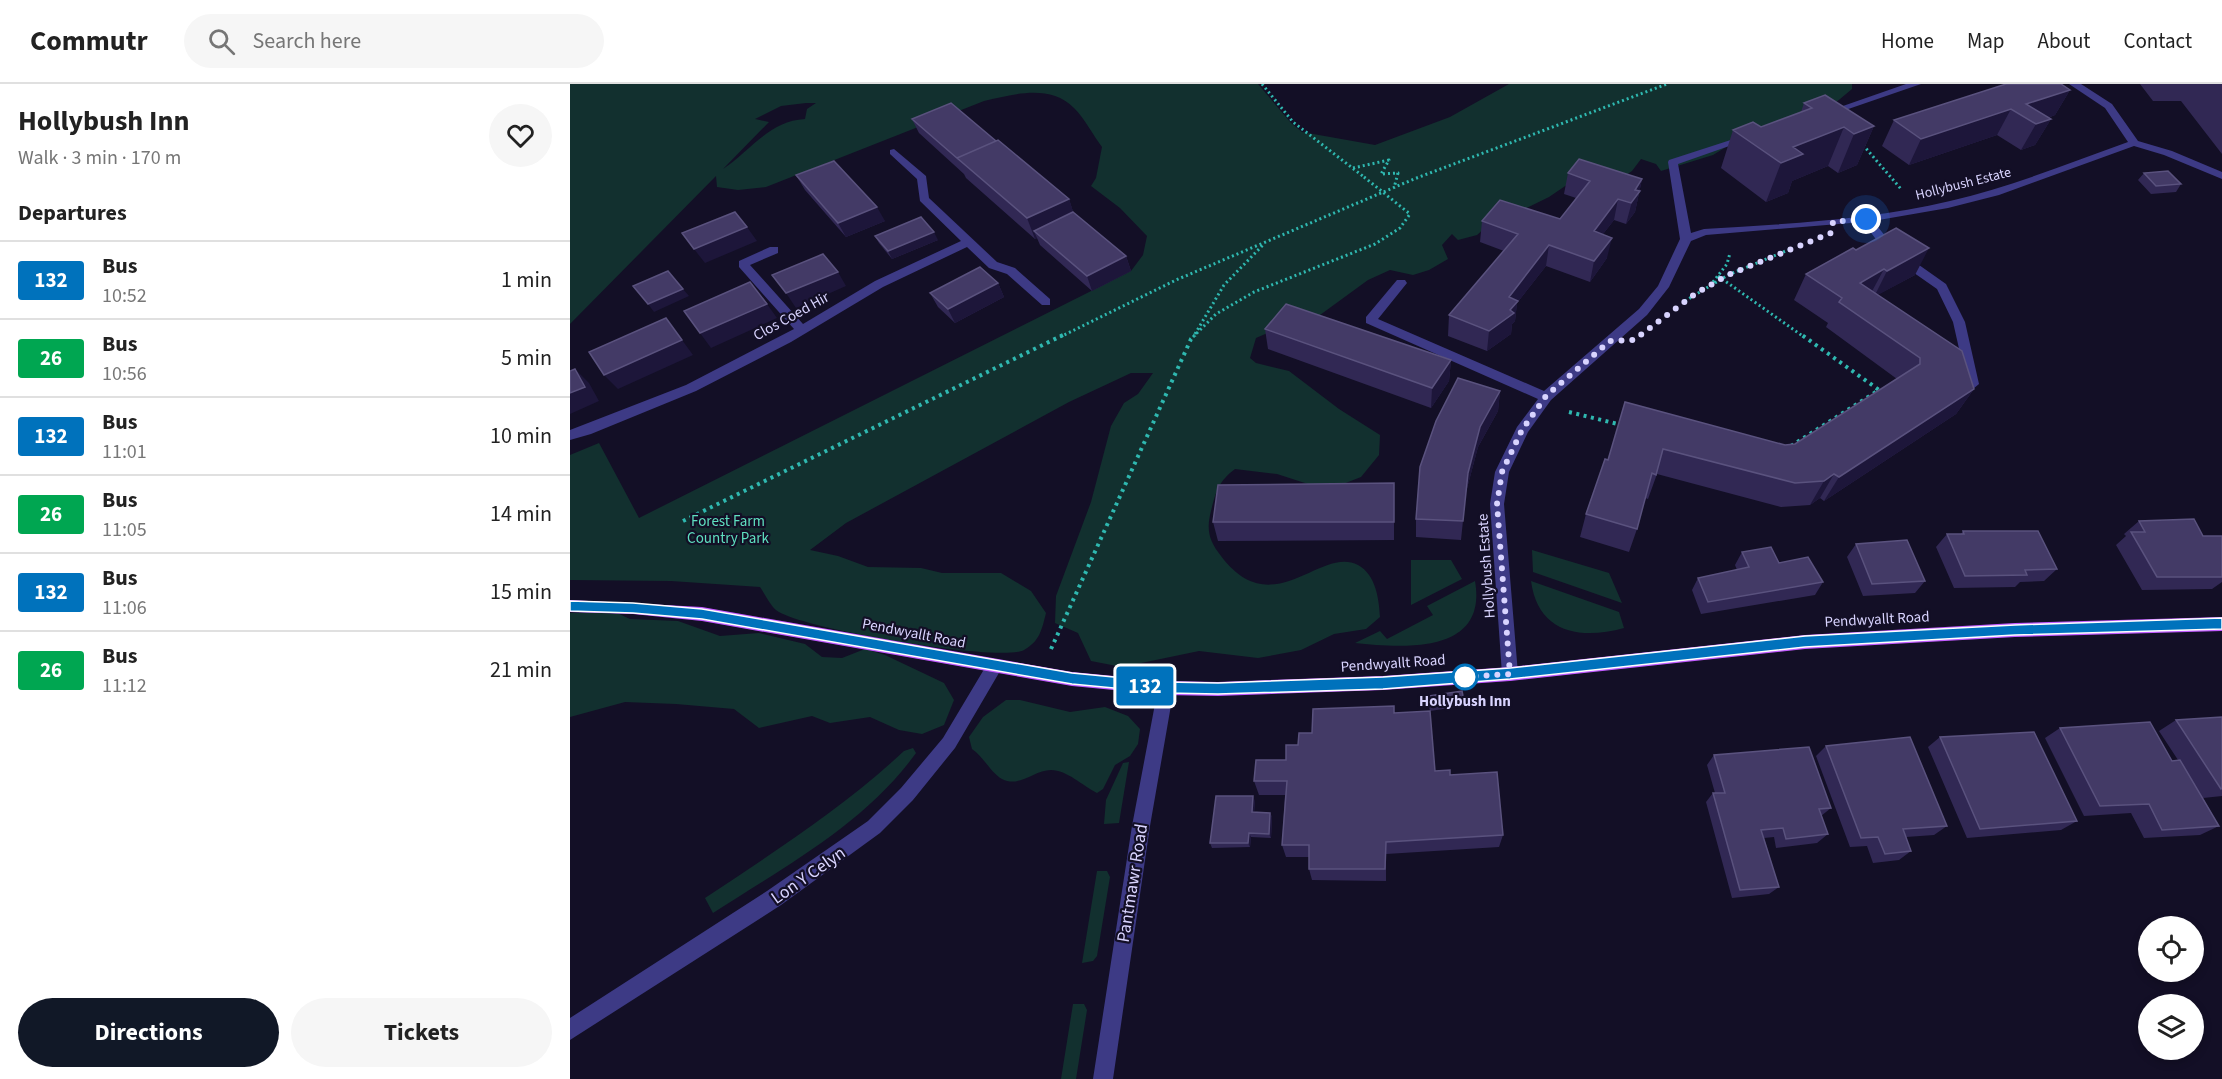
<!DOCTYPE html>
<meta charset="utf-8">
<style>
:root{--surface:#fff;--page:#f6f6f6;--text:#222;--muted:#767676;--line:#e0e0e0;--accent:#111827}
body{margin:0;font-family:"Source Sans 3",sans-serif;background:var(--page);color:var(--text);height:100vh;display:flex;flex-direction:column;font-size:22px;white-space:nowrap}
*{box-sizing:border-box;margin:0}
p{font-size:20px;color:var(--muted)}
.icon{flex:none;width:33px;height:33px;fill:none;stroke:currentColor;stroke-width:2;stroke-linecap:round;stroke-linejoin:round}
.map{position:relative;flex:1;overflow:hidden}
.side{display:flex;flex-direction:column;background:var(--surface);width:570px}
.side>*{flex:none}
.badge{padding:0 12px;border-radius:4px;font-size:21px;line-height:39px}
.buttons{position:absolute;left:1568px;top:832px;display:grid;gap:12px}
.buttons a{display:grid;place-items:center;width:66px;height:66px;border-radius:50%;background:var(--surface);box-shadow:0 3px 9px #0003;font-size:30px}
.you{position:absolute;width:30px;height:30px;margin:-15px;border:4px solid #fff;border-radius:50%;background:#1a73e8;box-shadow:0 0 0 9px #1a73e833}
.map>.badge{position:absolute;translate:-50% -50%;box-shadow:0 0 0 3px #fff}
h2{padding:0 18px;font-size:22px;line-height:54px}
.round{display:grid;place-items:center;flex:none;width:63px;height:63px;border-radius:32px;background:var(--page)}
.overview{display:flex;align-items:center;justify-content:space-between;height:102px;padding:0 18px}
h1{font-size:28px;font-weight:700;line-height:45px}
.action{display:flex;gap:12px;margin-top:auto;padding:12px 18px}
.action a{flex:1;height:69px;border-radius:36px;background:var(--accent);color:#fff;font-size:24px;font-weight:700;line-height:69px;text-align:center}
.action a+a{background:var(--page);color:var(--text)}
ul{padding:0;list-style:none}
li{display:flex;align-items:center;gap:18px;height:78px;padding:0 18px;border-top:2px solid var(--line)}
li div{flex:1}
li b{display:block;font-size:22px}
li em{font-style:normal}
li .badge{min-width:66px;font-weight:700;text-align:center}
header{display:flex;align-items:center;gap:36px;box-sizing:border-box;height:84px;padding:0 30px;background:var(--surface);border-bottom:2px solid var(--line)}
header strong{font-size:28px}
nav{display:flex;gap:33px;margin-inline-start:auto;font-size:21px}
.search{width:420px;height:54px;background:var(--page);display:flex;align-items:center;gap:15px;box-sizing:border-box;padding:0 21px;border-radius:33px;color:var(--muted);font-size:22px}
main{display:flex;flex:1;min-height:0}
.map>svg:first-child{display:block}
.green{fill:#12302f;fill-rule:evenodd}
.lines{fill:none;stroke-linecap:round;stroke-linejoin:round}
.path-far1{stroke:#2fb8b0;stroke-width:3;stroke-dasharray:2 3;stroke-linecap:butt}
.path{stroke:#2fb8b0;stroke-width:4;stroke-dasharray:3 4.5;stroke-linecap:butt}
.minor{fill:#3d3a85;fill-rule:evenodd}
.major{fill:#c25bff;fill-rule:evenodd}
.path-bridge{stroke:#2fb8b0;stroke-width:3;stroke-dasharray:2 3;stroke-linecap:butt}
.wall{fill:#312854}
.shaded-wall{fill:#1d163a}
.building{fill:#433a66;stroke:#5a527e;stroke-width:1.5}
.line{fill:#0072bc;stroke:#fff;stroke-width:1.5}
.walk{stroke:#d9d4ff;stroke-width:6;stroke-dasharray:0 10.8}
.stop-dot{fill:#fff;stroke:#0072bc;stroke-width:3}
.labels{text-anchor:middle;stroke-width:4.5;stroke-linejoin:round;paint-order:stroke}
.far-street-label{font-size:14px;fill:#d9d4ff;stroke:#130f26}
.street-label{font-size:15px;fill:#d9d4ff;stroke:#130f26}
.park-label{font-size:15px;fill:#5fe0c0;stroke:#130f26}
.stop-label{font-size:15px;font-weight:bold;fill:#d9d4ff;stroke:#130f26}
.near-street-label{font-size:18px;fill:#d9d4ff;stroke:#130f26}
</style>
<header>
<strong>Commutr</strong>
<div class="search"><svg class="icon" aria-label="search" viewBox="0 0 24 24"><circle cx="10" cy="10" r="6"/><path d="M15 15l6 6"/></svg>Search here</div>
<nav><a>Home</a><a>Map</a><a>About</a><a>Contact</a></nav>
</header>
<main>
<section class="side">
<div class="overview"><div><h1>Hollybush Inn</h1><p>Walk · 3 min · 170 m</p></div><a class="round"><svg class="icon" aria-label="heart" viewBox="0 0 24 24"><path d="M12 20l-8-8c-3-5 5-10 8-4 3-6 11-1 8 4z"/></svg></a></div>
<h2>Departures</h2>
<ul>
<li><span class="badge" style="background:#0072bc;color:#fff">132</span><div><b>Bus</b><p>10:52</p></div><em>1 min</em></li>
<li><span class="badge" style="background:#00a651;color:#fff">26</span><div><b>Bus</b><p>10:56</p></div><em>5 min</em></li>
<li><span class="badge" style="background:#0072bc;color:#fff">132</span><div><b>Bus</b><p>11:01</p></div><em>10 min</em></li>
<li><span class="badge" style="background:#00a651;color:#fff">26</span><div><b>Bus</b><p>11:05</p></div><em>14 min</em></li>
<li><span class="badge" style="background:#0072bc;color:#fff">132</span><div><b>Bus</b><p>11:06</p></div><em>15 min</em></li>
<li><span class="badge" style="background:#00a651;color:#fff">26</span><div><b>Bus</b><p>11:12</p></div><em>21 min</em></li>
</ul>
<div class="action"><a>Directions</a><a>Tickets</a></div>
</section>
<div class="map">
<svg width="1652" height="995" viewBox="0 0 1652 995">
<rect width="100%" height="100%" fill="#130f26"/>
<!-- green -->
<path class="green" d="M0,0H688L721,39L732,48L805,61L880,33L939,0H1282V5L1264,20L1174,52L1143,71L1091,87L1086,80L1071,75L1062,87L1039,103L1007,94L979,113L944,130L924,136L907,151L888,156L882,150L872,161L878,175L859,186L843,191L820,186L798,196L750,231L732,234L686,254L680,274L686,279L719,287L769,325L810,351L809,371L791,393L768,402L738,400L707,390L665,385C649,397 646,407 641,427C636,446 639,457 651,472C703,541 750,461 788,481C806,491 809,515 810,533L796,545L764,550L731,566L688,574L629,567L552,583L521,577L508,549L485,539L486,512L521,418L541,342L554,319L568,310L583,289H561L499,318L276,439L240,466L268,472L298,483L351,484L372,489H431L461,507L476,529C472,545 470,557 454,566C430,579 227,544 206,526C200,521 195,510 190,503L101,497L0,496V371L29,359L69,434L561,187L573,171L577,152L550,124L521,102L526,94L532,63C523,51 515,35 504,24C480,0 445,10 414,17L196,103L168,106L147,103L146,92L0,240ZM236,19H246L237,25L235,35C199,37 180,67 153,85L199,38L185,35L211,22Z
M962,466L1039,489L1052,519L963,488Z
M841,476H881L892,495L841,521Z
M905,497C918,571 833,564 785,559L810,547L817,555L863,531L857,522Z
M961,497L1049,528L1054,544C1010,556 968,549 961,497Z
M14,528L47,529L60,535L108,537L150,552L189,549L235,560L252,573L272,574L295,565L315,571L374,599L384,616L374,641L352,650L329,646L300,633L260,639L242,632L189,644L164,625L106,620L55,618L0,633V529Z
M436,616H450L500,628L535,623L558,632L570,645L568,660L560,672L545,681L533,705L527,709C513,702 497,686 481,686C464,686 450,704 432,695C420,688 414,673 402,665L399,653L413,633Z
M343,664L346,669C295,740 214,783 143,829L135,814C204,768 273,724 334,667Z
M559,678L549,739L534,740L536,716L553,679Z
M527,787H537L540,793L527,872L523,877L512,879Z
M503,920H514L517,926L506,995H491Z"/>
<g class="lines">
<!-- path-far1 -->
<path class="path-far1" d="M692,0L723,38L794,93
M1293,61L1331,105
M783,84L819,76L811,90L828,89L824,104
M1148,192L1234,253
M1143,198L1157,180L1160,169
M1115,217L1158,191L1218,166
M625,250L654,201L693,161
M490,253L606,196L844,95L1097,0
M623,253L646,230L684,208L805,160L830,144L840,130"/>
<!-- path -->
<path class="path" d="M999,328L1052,341
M1221,362L1309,306L1232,251
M113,437L493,251
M481,565L621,255L625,251"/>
<!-- minor -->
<path class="minor" d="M1336,0H1351L1258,32L1250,30Z
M1499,0H1511L1542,20L1568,57L1602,67L1652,88V95L1594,71L1564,62L1429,111L1378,124L1303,137L1325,164L1376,200L1395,238L1409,300L1403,305L1397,300L1383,238L1367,205L1317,170L1293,138L1136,151L1121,157L1099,203L1077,231L981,316L958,348L939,388L934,420L948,590L946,595L940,597L934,595L932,590L920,420L925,388L947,343L968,315L796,239V233L827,196H835L837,199L808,235L974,307L1069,225L1088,202L1110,155L1098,78L1099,76L1173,52L1182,54L1108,80L1121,149L1134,145C1216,140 1299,136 1380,117C1441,103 1499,79 1558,58L1535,24Z
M324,65L356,92L359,114L427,178L445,184L480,215V221H472L437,190L419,184L397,163L313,203L221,258L126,307L21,350L0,356V346L116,301L224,245L169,183V177L200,163H208V169L180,181L233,240L305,197L391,157L350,117L347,95L320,70V66Z
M425,575L431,577L433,582L385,664L343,716L310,749L211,821L0,956V934L197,807L298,737L331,704L373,654L419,577Z
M596,597L602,599L604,604L580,742L543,995H523L562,742L588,604L590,599Z"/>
<!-- major -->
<path class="major" d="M0,516L132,523L502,588L596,597L648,598L813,592L940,583L1235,551L1445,539L1652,533V547L1445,553L1235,565L940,597L813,606L648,612L596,611L502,602L132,537L63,530L0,528Z"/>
<!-- path-bridge -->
<path class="path-bridge" d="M794,93L840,130"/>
</g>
<!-- wall -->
<path class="wall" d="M1570,0H1652V70L1611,17H1583Z
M1500,6L1485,31L1478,34L1481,35L1465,61L1451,66L1427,51L1339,81L1312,62L1324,36Z
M1234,19L1304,42L1287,81L1268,89L1258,82L1222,97L1218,109L1196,118L1151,84L1163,46L1191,43L1231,28Z
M342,35L426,57L499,115L503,128L556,172L561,187L522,207L470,161L467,154L465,155L396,94L394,90L349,49Z
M998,89L1072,95L1065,128L1056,140L1044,136L1033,150L1037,174L1020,198L976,182L947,219L945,237L942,240L941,250L917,267L878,252L879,231L934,167L910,158L912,137L990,135L1006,114L994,110Z
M1574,89L1611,100L1606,108L1581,110L1568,96Z
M226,91L315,137L276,153L235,106Z
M305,152L368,156L322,175L309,159Z
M1286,166L1345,191L1307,211L1404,305L1386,330L1254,417L1250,414L1240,421L1211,423L1087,390L1078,415L1075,414L1067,445L1059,468L1010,453L1016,430L1038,376L1055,318L1215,361L1225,360L1327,295L1256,243L1258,239L1224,216L1236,190Z
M428,199L434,213L385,239L368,223L360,209Z
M695,245L881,276L879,297L861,324L698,265Z
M930,307L928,327L908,363L896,408L891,456L846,453V435Z
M824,399V456L648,457L643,438Z
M1569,437L1633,452H1652V498L1642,505L1572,506L1546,461L1556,452L1554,450Z
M1393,447L1487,485L1474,497L1450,498L1445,503L1384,504L1366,463L1377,450H1391Z
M1286,460L1355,497L1345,509L1293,512L1277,473Z
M1172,468L1209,479L1253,498L1245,511L1131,530L1122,506L1128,494L1167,486L1165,481Z
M858,612L894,617L893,622L860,627L858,618Z
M824,629L865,687L880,691L933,751L929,763L816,770V797L742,796L739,785V773H716L712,761L715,711H689L684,697L716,676L728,661L742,649Z
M1652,633V712L1633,714L1649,742L1630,751L1574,754L1561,729L1514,732L1475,654L1490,644L1602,677L1608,676L1589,647L1606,636Z
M1370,653L1507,737L1491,746L1397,754L1358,663Z
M1256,662L1377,742L1364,751L1336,753L1341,767L1329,776L1303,779L1297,762L1280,763L1246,672Z
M1144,671L1261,724L1251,732L1258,750L1247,759L1206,764L1204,753L1194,754L1209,803L1199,810L1162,814L1136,718L1143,709H1145L1137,681Z
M685,717L684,728L700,729L702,733L701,754L681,753L680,763L642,764L640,759Z"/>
<!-- shaded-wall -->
<path class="shaded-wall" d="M1500,6L1485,31L1464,39L1456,20Z
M1441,25L1427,51L1339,81L1351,55Z
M1481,35L1465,61L1451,66L1466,40Z
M1304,42L1287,81L1268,89L1284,50Z
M1274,43L1258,82L1222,97L1218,109L1196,118L1211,79L1223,63Z
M1072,95L1065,128L1056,140L1065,106Z
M499,115L506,136L464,147L467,154L465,155L457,134Z
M1048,115L1044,136L1019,168L1024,147Z
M307,123L315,137L276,153L268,139Z
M177,143L187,157L135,179L124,165Z
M364,148L368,156L322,175L318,167Z
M1042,154L1037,174L1020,198L1024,177Z
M979,161L976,182L947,219L945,237L942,240L941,250L917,267L919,247L939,213Z
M1359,164L1345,191L1304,213L1317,187Z
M556,172L561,187L522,207L517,192Z
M1314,185L1300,211L1290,199Z
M268,188L276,202L226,224L216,209Z
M428,199L434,213L385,239L378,225Z
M113,205L119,212L84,228L78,220Z
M197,220L207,234L141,264L130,249Z
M96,234L123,271L48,305L34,291Z
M881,276L879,297L861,324L862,304Z
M5,285L19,299L29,317L0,330V309Z
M1404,305L1386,330L1254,417L1269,393Z
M930,307L928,327L908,363L896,408L898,389L910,343Z
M1264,390L1250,414L1240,421L1254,397Z
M683,712L685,717L684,733L682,728Z
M700,729L702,733L701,754L699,750Z
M679,749L681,753L680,763L678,759Z"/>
<!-- building -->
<path class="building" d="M1436,0H1491L1500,6L1456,20L1481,35L1466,40L1441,25L1351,55L1324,36Z
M1255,11L1304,42L1284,50L1274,43L1223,63L1233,70L1211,79L1163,46L1183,38L1191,43L1242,24L1234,19Z
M381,19L426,57L387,74L388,75L342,35Z
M428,56L499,115L457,134L387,74Z
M1009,75L1072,95L1065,106L1070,107L1061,119L1048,115L1024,147L1042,154L1024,177L979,161L939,213L948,217L940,226L944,229L919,247L879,231L948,150L912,137L930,116L990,135L1020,97L998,89Z
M264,77L307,123L268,139L226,91Z
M1598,87L1611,100L1586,102L1574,89Z
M165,128L177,143L124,165L112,149Z
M503,128L556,172L517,192L464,147Z
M351,133L364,148L318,167L305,152Z
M1326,144L1359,164L1317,187L1314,185L1290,199L1392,267L1404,305L1269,393L1264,390L1254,397L1225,399L1093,365L1086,391L1082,389L1067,445L1016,430L1035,375L1038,376L1055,318L1215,361L1225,360L1350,280V274L1269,218L1272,214L1236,190L1283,164L1286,166Z
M253,170L268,188L216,209L202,191Z
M410,183L428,199L378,225L360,209Z
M98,187L113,205L78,220L63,202Z
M180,198L197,220L130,249L114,227Z
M716,220L881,276L862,304L695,245Z
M96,234L112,256L34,291L19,268Z
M5,285L15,303L0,309V287Z
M888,294L930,307L910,343L898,389L893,437L846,435L850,383L866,337Z
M824,399V438H643L648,401Z
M1624,435L1633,452H1652V493H1587L1561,448H1575L1569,437Z
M1393,447H1468L1487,485L1455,486L1457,491L1395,492L1377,450H1394Z
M1337,456L1355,497L1302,500L1286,460Z
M1201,463L1209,479L1238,473L1253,498L1138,518L1128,494L1179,483L1172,468Z
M892,607L894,617L860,621L858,612Z
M824,622V629L860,627L865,687L880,686V691L927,688L933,751L816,758L815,785H739V761H712L717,697H684L686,676H716V661H728L729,649H742L743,625Z
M1652,633V704L1651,705L1606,636Z
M1580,638L1602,677L1610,676L1649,742L1592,746L1579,720L1530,722L1490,644Z
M1464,648L1507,737L1410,745L1370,653Z
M1340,653L1377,742L1333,745L1341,767L1315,770L1308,753L1291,754L1256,662Z
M1239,663L1261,724L1249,725L1258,750L1216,755L1213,744L1191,746L1209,803L1170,806L1143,709H1155L1144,671Z
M646,712H683L682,728L700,729L699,750L679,749L678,759H640Z"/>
<!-- line -->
<path class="line" d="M0,517L63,519L132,525L502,589L596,598L648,599L813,593L940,584L1235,552L1445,541L1652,534V545L1445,551L1235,563L940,595L813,605L648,610L596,609L502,600L132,535L63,529L0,527Z"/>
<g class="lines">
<!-- walk -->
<path class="walk" d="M895,593L940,590L927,420L932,388L952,346L976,312L1040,257L1064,256L1125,210L1158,191L1261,149L1263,138L1296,135"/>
</g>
<!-- markers -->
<circle class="stop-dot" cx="895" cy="593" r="12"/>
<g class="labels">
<!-- far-street labels -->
<g class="far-street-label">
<text transform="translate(1393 99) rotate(-14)" y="5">Hollybush Estate</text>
</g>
<!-- street labels -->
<g class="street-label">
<text transform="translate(221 232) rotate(-29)" y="5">Clos Coed Hir</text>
<text transform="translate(916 482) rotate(-94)" y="5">Hollybush Estate</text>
<text transform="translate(1307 535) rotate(-3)" y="5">Pendwyallt Road</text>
<text transform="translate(344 549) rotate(11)" y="5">Pendwyallt Road</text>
<text transform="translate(823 579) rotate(-4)" y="5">Pendwyallt Road</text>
</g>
<!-- park labels -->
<g class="park-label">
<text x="158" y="442">Forest Farm<tspan x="158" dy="17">Country Park</tspan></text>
</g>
<!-- stop labels -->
<g class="stop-label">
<text x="895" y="622">Hollybush Inn</text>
</g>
<!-- near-street labels -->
<g class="near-street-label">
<text transform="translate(238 791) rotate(-35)" y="6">Lon Y Celyn</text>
<text transform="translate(562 799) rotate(-81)" y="6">Pantmawr Road</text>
</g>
</g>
</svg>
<div class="buttons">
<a><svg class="icon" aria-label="locate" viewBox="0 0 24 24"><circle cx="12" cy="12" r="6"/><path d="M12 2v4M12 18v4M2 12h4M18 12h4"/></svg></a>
<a><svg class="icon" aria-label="layers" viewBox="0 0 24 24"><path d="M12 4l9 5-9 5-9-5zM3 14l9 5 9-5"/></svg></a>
</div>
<div class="you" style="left:1296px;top:135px"></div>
<b class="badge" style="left:575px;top:602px;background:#0072bc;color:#fff">132</b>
</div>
</main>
